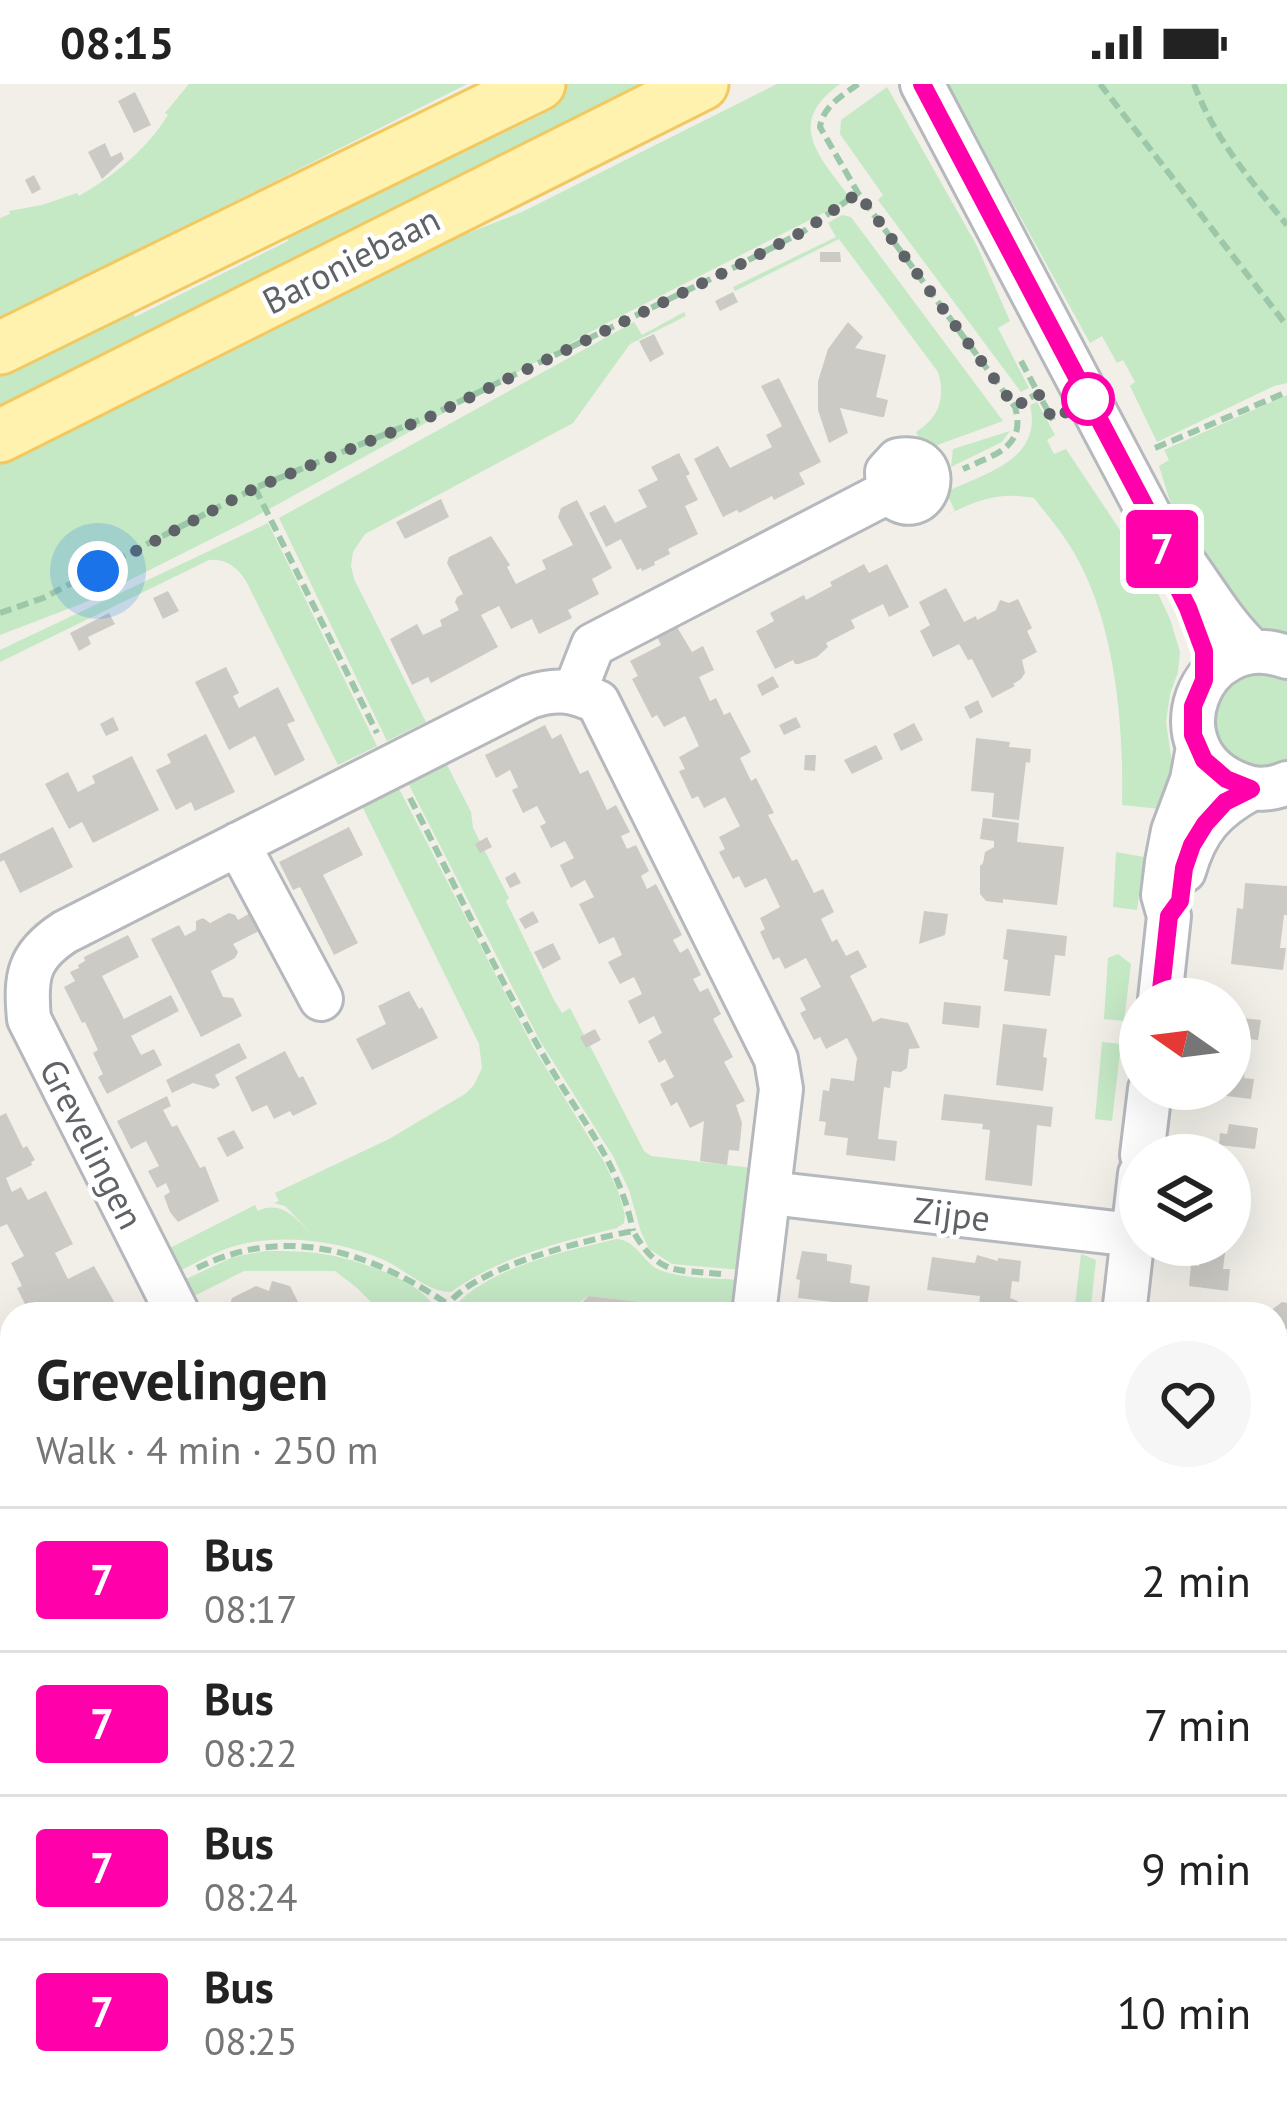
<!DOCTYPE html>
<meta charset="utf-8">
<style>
:root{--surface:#fff;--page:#f6f6f6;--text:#222;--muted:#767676;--line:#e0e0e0}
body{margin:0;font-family:"PT Sans",sans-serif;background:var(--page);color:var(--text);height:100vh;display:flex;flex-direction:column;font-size:45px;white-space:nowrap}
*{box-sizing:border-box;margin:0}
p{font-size:39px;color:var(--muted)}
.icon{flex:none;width:66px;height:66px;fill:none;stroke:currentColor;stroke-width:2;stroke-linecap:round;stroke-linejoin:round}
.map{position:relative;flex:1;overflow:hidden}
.panel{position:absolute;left:0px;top:1218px;width:1287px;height:807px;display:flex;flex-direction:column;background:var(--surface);border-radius:36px 36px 0 0;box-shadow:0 12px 48px #0002}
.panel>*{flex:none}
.badge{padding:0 24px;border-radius:9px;font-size:42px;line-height:78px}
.needle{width:78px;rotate:284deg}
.controls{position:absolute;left:1119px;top:894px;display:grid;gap:24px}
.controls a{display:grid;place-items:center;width:132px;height:132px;border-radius:50%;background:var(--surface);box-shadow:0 12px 48px #0002;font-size:60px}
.you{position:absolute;width:60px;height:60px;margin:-30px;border:9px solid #fff;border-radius:50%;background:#1a73e8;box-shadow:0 0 0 18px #1a73e833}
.map>.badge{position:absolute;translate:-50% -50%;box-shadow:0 0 0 6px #fff}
.round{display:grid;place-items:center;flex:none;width:126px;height:126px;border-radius:63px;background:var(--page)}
.head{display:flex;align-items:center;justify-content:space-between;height:204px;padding:0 36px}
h1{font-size:57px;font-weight:800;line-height:90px}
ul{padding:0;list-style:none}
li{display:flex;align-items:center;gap:36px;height:144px;padding:0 36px;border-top:3px solid var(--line)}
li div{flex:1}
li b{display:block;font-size:45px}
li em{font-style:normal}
li .badge{min-width:132px;font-weight:700;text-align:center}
.status{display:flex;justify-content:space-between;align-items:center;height:84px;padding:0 60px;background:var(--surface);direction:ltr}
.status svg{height:33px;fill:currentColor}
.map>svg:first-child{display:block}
.green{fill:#c5e8c5;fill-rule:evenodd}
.water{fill:#aadaff}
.building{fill:#cccac5}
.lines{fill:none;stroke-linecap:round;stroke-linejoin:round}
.minor-casing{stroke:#b5b8bc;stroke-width:48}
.major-casing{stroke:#f2c960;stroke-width:57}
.path{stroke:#9cc7a9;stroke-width:6;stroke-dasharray:12 6;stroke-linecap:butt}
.minor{stroke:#fff;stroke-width:42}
.major{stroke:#fff2af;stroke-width:51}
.line-casing{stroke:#fff;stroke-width:27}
.line{stroke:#f0a;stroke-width:18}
.walk{stroke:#5f6368;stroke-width:12;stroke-dasharray:0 21.6}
.stop-dot{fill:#fff;stroke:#f0a;stroke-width:6}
.labels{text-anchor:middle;stroke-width:9;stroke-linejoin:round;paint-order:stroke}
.street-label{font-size:36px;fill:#5f6368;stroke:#fff}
</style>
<div class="status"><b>08:15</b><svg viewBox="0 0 49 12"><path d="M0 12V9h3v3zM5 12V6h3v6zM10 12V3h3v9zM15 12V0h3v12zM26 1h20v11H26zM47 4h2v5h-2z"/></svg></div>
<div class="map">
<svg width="1287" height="2023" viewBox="0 0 1287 2023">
<rect width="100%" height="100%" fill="#f1efe8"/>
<!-- green -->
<path class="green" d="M189,0H467L0,236V134L10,130L9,127L42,121L77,109L79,112C115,91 146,66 168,31L165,29Z
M541,0H659L0,332V273ZM539,21L543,30L411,94L408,87ZM286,150L288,157L135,233L132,227Z
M777,0H840C784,40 820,73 851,115L609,238L251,435L86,518L0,551V375L401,175L522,128Z
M947,0H1287V299L1274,302L1157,358L1130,302L1135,298L1123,276L1117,279L1102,252L1090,259Z
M887,3L977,162L1010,237L998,244L1029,304L1021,308L878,116L883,111L840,50L841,36Z
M842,131L851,133L1003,337L924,366L916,348C939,334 946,314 938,288L839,155L735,207L733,203L836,153L828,139Z
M684,228L686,232L630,260L573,339L365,450L353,468L351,482L354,495L426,638L387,657L279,434L634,238L642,251Z
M1287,311V555L1262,549L1181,453L1159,382L1169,376L1164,366Z
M1037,318L1055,351L1047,356L1054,370L1066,365L1148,488L1170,535L1180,568L1178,588L1170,610L1166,638L1174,693L1161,725L1122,721C1124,640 1115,537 1073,467C1062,448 1047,431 1034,414C986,405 959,426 917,447L955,427L946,408C985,389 1043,376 1030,321Z
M1010,347L1002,358L951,383L953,365Z
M268,439L377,662L338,681L246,497C237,483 226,474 209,476L0,578V566Z
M1269,587L1287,593V680L1260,687L1221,667C1219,657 1213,646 1213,636C1210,603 1242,590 1269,587Z
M444,675L471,728L473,744L509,814L506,817L554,916L562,929L570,924L584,951L586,964L590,962L644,1067L651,1072L752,1084L741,1186L672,1180L649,1165L641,1148L629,1106L613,1072L540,957L406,695Z
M396,699L533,963L604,1078L618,1107L625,1131L624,1139L617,1144C560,1158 499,1173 451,1208C427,1208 406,1186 384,1176C339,1156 277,1148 228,1164C211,1170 194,1180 177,1188L166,1166L255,1121L258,1127C281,1116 295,1134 311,1149L285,1122L274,1119L279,1117L275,1109L389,1055L465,1010L474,1001L482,984L479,960L360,718Z
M1116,768L1144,773L1137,826L1113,823Z
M1118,870L1131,880L1124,937L1104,935L1108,874Z
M1102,958L1121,960L1112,1037L1095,1035Z
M617,1155C638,1157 643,1180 662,1187C685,1195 715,1194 739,1196L735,1229L589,1212L562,1230H449C479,1185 566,1167 617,1155Z
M266,1167C285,1167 305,1167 323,1170C353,1174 431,1199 437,1230H380L375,1222L356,1203L335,1187H244L190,1214L182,1197L233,1173Z
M1081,1170L1096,1176L1090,1230H1074Z
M1060,2013H1157L1159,2023H1059Z"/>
<!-- water -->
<path class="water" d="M411,2013H475L474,2023H410Z
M1157,2013H1223C1207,2023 1180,2023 1159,2023Z"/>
<!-- building -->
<path class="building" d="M135,8L151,41L134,49L118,17Z
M105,59L111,73L121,68L124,75L102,95L88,68Z
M34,91L41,105L32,110L25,96Z
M820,168H840L841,178H820Z
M733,208L738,218L720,227L715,217Z
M848,238L863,253L855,264L886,271L876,313L888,316L884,333H881L840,324L848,349L829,359L818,326V297L828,265Z
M654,250L664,270L650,278L639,257Z
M779,294L821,378L799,389L805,400L774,416L772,412L739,429L737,426L723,433L694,375L718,362L730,384L772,363L766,351L782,342L761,302Z
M679,369L690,390L686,392L698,416L685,422L698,450L668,465L670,470L654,478L655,481L642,487L641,484L637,486L621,455L606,463L589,429L605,421L615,439L647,423L638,406L658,396L651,383Z
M441,415L449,433L405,455L396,438Z
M577,416L612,484L592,495L599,510L568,526L572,534L539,550L532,535L511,545L499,522L481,531L498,563L431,599L428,593L412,601L390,555L417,540L423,551L442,542L440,536L459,526L455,518L457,513L463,510L447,479L449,473L491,452L510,481L507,483L516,500L546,485L542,476L573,461L558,433L561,424Z
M864,480L869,489L887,480L909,523L889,533L883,520L851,536L855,544L826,559L828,563L817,573L799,580H795L793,576L775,585L756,547L774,537L770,529L804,511L806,516L832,502L830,498Z
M946,504L964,538L976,532L977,536L996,526L1000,516L1009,519L1018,515L1032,544L1027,547L1037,568L1022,576L1025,589L1021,595L1013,600L1015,602L992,614L972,575L968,576L959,560L933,573L920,547L930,541L919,518Z
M168,507L179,527L163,535L153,514Z
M109,529L115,540L88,553L91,560L79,567L70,549Z
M674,538L692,568L703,562L714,586L699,593L710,617L716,614L724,631L730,628L751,668L740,674L751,697L756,694L774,729L768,731L792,777L797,775L814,809L823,805L834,828L821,835L832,858L837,855L846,872L858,866L867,883L850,892L873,938L881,934L908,939L920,964L909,965L907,984L901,988L892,987L890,1004L884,1003L878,1055L897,1057L895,1077L846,1071L848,1054L824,1051L826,1038L819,1037L823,1006L829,1007L831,994L854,997L857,974L847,954L826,965L820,953L814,956L800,929L806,926L800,914L821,903L806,874L785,885L779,873L773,876L760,848L765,845L760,834L780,823L766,794L745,804L739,792L733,795L719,768L725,765L719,753L740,742L725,713L704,724L698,712L692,715L679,687L685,685L679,673L699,662L685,632L664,643L657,631L652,634L632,595L638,592L630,577L661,561L655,548Z
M226,583L239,609L233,612L239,624L278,603L295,637L287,640L305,676L275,692L255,652L229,666L195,598Z
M773,592L779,603L762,612L757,601Z
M978,616L983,628L970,635L964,623Z
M113,633L119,646L106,652L100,640Z
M796,633L801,643L784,651L779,641Z
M914,639L923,656L901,667L893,650Z
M545,641L552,655L561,650L580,690L588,686L607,726L616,721L630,748L621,752L627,765L636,761L649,787L641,792L647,805L656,800L682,851L673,856L680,869L688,864L701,891L693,895L700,908L708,904L721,930L713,935L733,973L724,978L745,1017L736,1021L742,1039L739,1067L729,1066L727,1081L700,1077L704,1037L690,1044L677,1018L671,1022L660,1000L674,993L665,975L659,979L648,957L662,949L654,932L639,940L628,917L642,910L634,893L620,900L608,878L622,871L614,853L599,860L579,820L594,813L585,796L571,804L560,781L574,774L565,757L551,764L540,742L546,739L537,722L523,729L512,706L518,703L510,686L496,694L485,671Z
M206,650L235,708L195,727L191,718L176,726L156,686L171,679L167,670Z
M976,654L1010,658L1009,663L1031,665L1030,679L1026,678L1019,736L992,733L994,709L971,707Z
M876,661L883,675L852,690L844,676Z
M805,671H816L815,687L804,686Z
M132,672L159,726L93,759L82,738L69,745L45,700L68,688L78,708L95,699L92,692Z
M983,734L1019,739L1017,758L1064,763L1057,821L1003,815V819L986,817L980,810V782L983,779L985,768L994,763V757L980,755Z
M53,743L73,783L20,809L4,776L0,778V770Z
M349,743L363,771L323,791L358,859L334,871L300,803L293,806L279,778Z
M487,753L492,763L480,769L475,760Z
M515,788L521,799L510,804L505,794Z
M1245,799L1287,802V831H1284L1280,864H1286L1283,886L1231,880L1237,824L1243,825Z
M254,827L263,845L233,860L238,868L235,874L211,887L223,913L233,914L242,932L201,953L151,855L179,841L185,852L196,846V837L203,834L210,839L229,829L235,831L238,836Z
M533,827L539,838L525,845L519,835Z
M924,827L948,830L945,851L919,860Z
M1007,845L1067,852L1065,872L1055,871L1050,912L1004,907L1008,876L1003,875Z
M128,851L139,873L102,892L124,935L171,911L179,927L131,952L141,971L154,965L162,981L107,1010L98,993L103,990L93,969L98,966L85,938L82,939L64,903L75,897L70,888L79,884L78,881L85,877L84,873Z
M553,859L561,875L543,885L534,868Z
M409,907L419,925L422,923L438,954L372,986L356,955L386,940L378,922Z
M944,918L981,922L979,944L942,940Z
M1230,933L1261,936L1258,956L1249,955L1244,994L1254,995L1251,1015L1194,1008V1005H1230Z
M1003,940L1047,945L1043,973L1047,974L1043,1007L996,1001Z
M595,945L601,956L586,964L580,953Z
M239,959L247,974L215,991L220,1001L214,1005L193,999L172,1009L166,996Z
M285,967L299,994L303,992L317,1020L293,1032L290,1027L274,1035L267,1021L252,1028L235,993Z
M944,1010L1053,1023L1051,1043L1037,1041L1032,1102L985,1096L990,1046L982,1045L983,1040L941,1036Z
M167,1012L171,1022L163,1026L172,1043L177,1041L200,1084L205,1082L219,1117L178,1138L170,1128L164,1112L170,1108L166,1099L157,1104L148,1087L159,1082L146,1057L131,1065L117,1037Z
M6,1029L23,1064L27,1062L35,1076L31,1078L32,1081L6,1094L12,1108L21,1103L28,1116L46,1107L73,1160L55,1169L68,1195L94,1182L121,1230H55L50,1220L30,1230L17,1204L22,1202L11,1179L24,1172L7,1140L0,1143V1032Z
M1229,1040L1258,1044L1255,1065L1219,1061L1220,1049L1227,1050Z
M234,1046L244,1064L227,1073L217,1054Z
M1230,1092L1247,1094L1241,1146L1230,1145Z
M1201,1161H1226L1223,1185H1230L1228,1207L1189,1202L1191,1181L1199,1182Z
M802,1167L827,1170V1177L852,1181L850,1199L870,1202L866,1230H831L833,1218L798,1214L800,1196L796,1195Z
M977,1171L998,1177V1174L1021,1177L1019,1198L1012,1197L1010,1214L1018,1217L1017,1230H978L980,1212L927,1206L932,1173L975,1179Z
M272,1197L290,1202L304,1230H227L232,1214L256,1202L269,1207Z
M589,1212L640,1218L639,1228L613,1225L612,1230H573L574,1220L577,1218L579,1221Z
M1282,1218L1287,1219V1245L1275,1244V1230H1266Z
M1284,1326L1287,1327V1369L1275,1367V1350L1281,1351Z
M1275,1404L1287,1411L1275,1434Z
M0,1562L10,1563L8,1586L0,1585Z
M1287,1653V1679L1275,1678V1657L1284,1658Z
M1275,1689L1287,1690V1749L1275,1748Z
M0,1764L12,1766V1818L0,1817Z
M5,1896L12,1899V1914L0,1911Z
M0,1963L12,1966V2013H37L34,2023L0,2017Z
M64,2013H99L96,2023H61Z
M214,2013H263L262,2023H213Z
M690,2013H778V2021L763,2020V2023H689Z
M849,2013H897L895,2023H848Z
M549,2015L594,2020V2023H548Z"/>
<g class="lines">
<!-- minor casing -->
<g class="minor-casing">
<path id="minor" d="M922,0L1158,447C1194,484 1214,532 1253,568
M1287,573C1199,541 1151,669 1242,701C1256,707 1274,705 1287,699
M575,607L593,561L888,408C928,447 950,366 898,376L887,388L888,408
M238,760L321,915
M1184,787C1196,745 1214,725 1251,705
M1160,915L1169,832L1163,811L1167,778L1173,747L1192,696L1198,663
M1142,1071L1150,1005
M770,1109L1133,1151
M178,1230L29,935C25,892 28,872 65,848L529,613C556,604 572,606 598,618L776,975L781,1005L754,1230
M1124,1230L1140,1090
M0,1722L12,1724
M1275,1895L1278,1871L1287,1846
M1275,1965L1287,2003
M145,2023L147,2013
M644,2023L646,2013
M1030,2023L1031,2013"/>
</g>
<!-- major casing -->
<g class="major-casing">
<path id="major" d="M0,264L539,0
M0,352L702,0"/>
</g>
<!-- path -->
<path class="path" d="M858,0C842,12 823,22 820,43L858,109L1015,323C1027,364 993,371 963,385
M1100,0L1287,242
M1194,0C1214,54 1251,97 1287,141
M1021,277L1038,309
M1015,323L1038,309L1053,336
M1155,364L1287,308
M255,404L377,649
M0,529L43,514L255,404L434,330L737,182L804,147L858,109
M410,714C455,801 497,891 546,976C580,1035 619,1077 633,1147
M197,1184C286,1140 368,1167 446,1219
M443,1230C457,1186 590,1155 633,1147C659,1192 674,1185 721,1190
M389,2023L391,2013"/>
<!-- minor -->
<use href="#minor" class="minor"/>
<!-- major -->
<use href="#major" class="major"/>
</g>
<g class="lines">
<!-- line casing -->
<g class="line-casing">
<path id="line" d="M922,0L1158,447L1164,476L1188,524L1204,567V596L1193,622V651L1204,676L1226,695L1251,705L1225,718L1205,740L1192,761L1184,784L1180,817L1169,832L1160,915"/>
</g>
<!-- line -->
<use href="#line" class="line"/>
<!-- walk -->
<path class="walk" d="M98,487L255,404L434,331L737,182L804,147L858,109L1015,323L1038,309L1053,336L1088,315"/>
</g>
<!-- markers -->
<circle class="stop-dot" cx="1088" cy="315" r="24"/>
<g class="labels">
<!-- street labels -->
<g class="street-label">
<text transform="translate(351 176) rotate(-27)" y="13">Baroniebaan</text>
<text transform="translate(92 1060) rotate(63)" y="13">Grevelingen</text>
<text transform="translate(952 1130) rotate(7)" y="13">Zijpe</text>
</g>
</g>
</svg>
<div class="controls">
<a><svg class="needle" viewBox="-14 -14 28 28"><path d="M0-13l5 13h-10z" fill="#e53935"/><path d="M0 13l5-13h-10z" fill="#767676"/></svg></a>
<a><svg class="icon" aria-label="layers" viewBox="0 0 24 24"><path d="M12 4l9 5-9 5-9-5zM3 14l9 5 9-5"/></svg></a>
</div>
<div class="you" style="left:98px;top:487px"></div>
<b class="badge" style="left:1162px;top:465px;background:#f0a;color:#fff">7</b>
<section class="panel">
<div class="head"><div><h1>Grevelingen</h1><p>Walk · 4 min · 250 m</p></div><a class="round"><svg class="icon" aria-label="heart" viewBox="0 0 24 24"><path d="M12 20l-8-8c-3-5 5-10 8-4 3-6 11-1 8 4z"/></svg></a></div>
<ul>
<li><span class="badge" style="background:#f0a;color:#fff">7</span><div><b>Bus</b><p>08:17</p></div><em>2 min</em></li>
<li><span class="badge" style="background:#f0a;color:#fff">7</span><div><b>Bus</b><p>08:22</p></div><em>7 min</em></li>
<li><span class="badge" style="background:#f0a;color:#fff">7</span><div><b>Bus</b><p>08:24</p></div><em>9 min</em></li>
<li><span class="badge" style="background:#f0a;color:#fff">7</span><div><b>Bus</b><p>08:25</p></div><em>10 min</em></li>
</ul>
</section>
</div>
